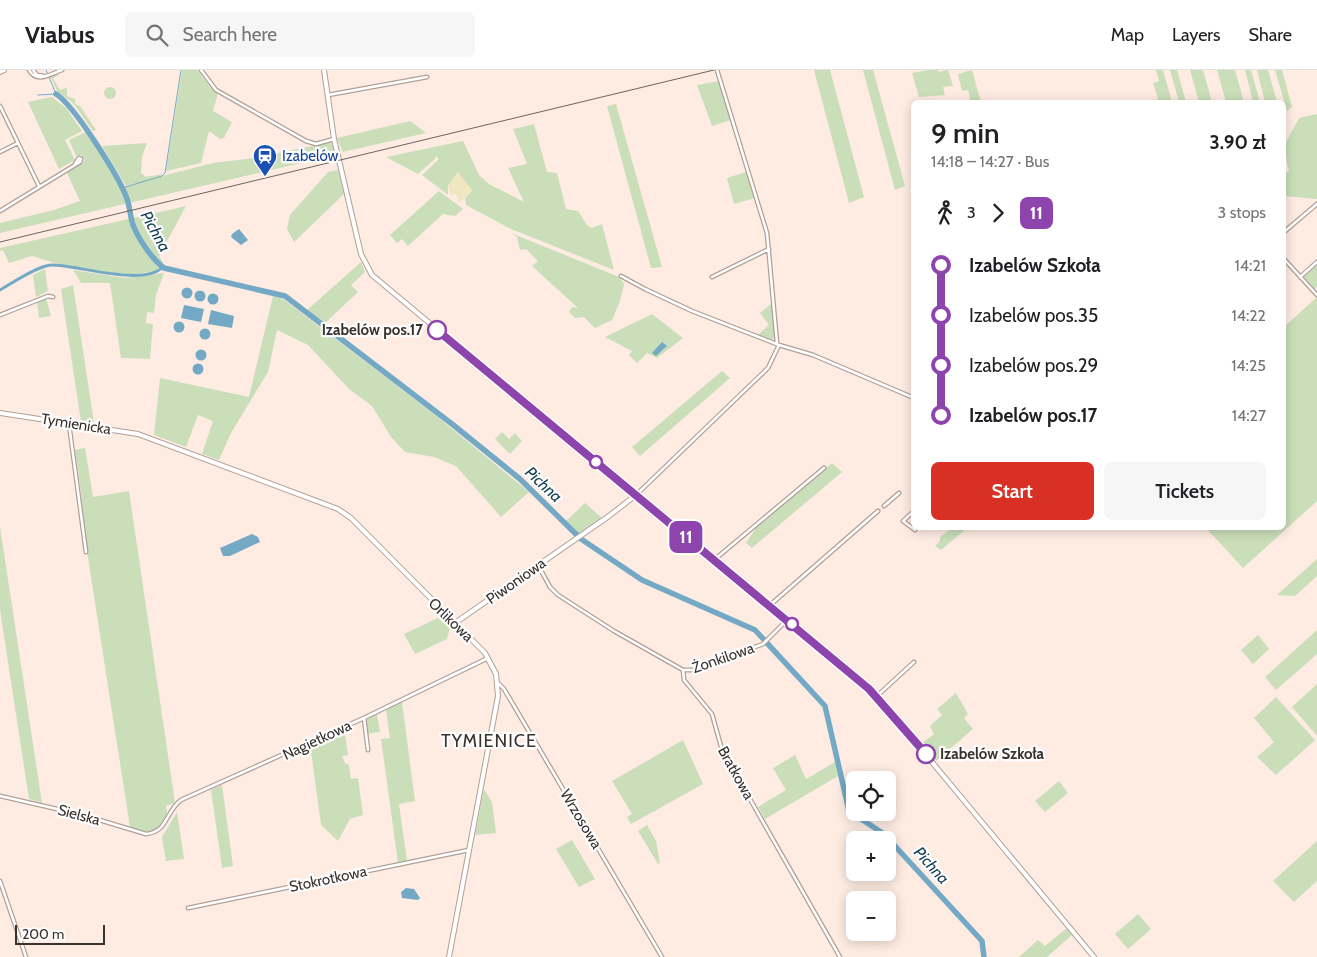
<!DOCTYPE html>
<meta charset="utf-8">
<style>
:root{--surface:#fff;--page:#f6f6f6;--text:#202124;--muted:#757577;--line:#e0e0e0;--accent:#d93025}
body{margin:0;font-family:Cabin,sans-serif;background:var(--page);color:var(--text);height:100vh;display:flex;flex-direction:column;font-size:19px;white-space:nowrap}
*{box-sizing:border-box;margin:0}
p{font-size:16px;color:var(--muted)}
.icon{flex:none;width:28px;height:28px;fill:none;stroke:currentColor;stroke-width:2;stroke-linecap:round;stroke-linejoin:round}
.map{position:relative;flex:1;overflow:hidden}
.drawer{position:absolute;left:911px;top:30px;width:375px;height:430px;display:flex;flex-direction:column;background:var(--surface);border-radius:8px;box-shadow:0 2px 12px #0003}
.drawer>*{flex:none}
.badge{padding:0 10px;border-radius:8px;font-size:18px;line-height:32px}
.controls{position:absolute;left:846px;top:701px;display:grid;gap:10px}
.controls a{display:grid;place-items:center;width:50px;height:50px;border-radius:8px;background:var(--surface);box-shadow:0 2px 12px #0003;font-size:25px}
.scale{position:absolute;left:15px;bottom:12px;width:90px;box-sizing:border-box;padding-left:5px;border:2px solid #39332f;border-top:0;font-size:14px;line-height:18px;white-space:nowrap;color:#39332f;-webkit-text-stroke:4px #fdfdfd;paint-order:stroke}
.map>.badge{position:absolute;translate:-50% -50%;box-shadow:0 0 0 2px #fff}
.legs{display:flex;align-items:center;gap:8px;height:55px;padding:0 20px;font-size:16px}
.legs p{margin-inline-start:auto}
.overview{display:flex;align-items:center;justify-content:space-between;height:85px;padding:0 20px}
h1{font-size:28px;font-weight:600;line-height:38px}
.cta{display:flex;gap:10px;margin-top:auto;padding:10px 20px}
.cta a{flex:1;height:58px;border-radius:8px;background:var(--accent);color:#fff;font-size:20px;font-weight:600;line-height:58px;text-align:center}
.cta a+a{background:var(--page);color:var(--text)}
ul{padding:0 20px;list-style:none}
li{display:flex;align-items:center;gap:18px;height:50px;font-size:19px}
li i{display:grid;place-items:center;width:8px;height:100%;margin:0 6px;background:currentColor}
li i::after{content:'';width:12px;height:12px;margin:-6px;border:4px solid;border-radius:50%;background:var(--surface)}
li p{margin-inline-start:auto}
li:first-child i{background:linear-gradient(#0000 50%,currentColor 0)}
li:last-child i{background:linear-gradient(currentColor 50%,#0000 0)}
header{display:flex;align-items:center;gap:30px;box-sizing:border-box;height:70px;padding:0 25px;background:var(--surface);border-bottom:1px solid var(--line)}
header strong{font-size:24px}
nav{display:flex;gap:28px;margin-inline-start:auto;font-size:18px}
.search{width:350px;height:45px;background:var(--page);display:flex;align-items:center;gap:12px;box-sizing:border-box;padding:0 18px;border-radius:8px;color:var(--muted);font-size:19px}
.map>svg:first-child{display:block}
.green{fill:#cadeb9}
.sand{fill:#f0e7c1}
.water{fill:#74a9c5}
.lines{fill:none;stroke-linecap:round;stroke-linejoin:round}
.stream{stroke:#74a9c5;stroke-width:1}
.canal{stroke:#74a9c5;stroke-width:3}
.river{stroke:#74a9c5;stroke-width:5.5}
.street-casing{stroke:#b1a098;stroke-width:5}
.secondary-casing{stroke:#b1a098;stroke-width:6}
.street{stroke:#fff;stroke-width:2.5}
.secondary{stroke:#fff;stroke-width:4}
.rail{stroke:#6d645f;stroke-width:1}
.line-1-casing{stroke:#fff;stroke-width:11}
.line-1{stroke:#8e44ad;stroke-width:8}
.stop-1-dot{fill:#fff;stroke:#8e44ad;stroke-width:2.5}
.labels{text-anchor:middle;stroke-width:4.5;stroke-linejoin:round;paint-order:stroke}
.transit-label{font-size:15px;fill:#164399;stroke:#fdfdfd;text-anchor:start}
.stop-label{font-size:15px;font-weight:bold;fill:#39332f;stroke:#fdfdfd;text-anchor:end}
.street-label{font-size:15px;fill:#39332f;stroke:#fdfdfd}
.water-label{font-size:16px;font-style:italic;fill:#154155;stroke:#fdfdfd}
.quarter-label{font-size:18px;letter-spacing:1px;fill:#39332f;stroke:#fdfdfd}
</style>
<header>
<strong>Viabus</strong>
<div class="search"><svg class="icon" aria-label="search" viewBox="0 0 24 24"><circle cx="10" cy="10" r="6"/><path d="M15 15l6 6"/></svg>Search here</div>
<nav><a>Map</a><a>Layers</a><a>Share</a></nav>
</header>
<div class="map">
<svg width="1317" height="887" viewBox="0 0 1317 887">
<rect width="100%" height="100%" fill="#feece3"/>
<!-- green -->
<path class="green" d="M182,0H197L211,18L218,23L213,41L232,52L224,68L220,69L209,61L201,93L166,101Z
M814,0H830L864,127L849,133Z
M863,0H873L905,116L895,120Z
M928,0H938L939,2L948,0L953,16L943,17L945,25L919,27L912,3Z
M972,0L981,32H971L968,20L962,21L958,4Z
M1156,0H1163L1172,32H1159L1153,13L1159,11Z
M1170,0H1177L1186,32H1179Z
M1190,0H1203L1212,32H1197H1199Z
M1217,0H1235L1244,32H1226Z
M1245,0H1251L1260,32H1253Z
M1257,0H1268L1277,32H1265Z
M1275,0H1282L1292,37L1287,41Z
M57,4L59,5L53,8L60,20L79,14L67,18V26L75,29V34L80,36L96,60L93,61L73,33L57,21L51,7Z
M719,11L731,50L712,56L697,15Z
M104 23a6 6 0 1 1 12 0a6 6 0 1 1-12 0Z
M52,27L66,38L82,61L65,70L75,90L59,99L28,32Z
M616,34L662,197L651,198L607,36Z
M1317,44V129L1284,126V103L1289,102L1284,76L1299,48Z
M410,51L426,63L343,82L337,68Z
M534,54L547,102L557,103L566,139L578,141L587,155L592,158L602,154L614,200L511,159L466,135L465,128L472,120L448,114V125L422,105L439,89L435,86V89L418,104L386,87L463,71L479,105L489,114L524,132L508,98L527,94L513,59Z
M88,61L122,118L140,112L126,116L102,76L147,73L142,87L141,103L146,107L163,104L160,106H162L213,93L254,88L331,72L336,85L0,163V153L54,140L80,131L66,101L85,90L81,85L76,86L69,70Z
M338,100L344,124L294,172L287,159L290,145L328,102Z
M746,102L755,128L734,134L727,108Z
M439,121L463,139L455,146L443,144L408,176L402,169L397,173L390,165Z
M186,136L159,186L163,193L156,201L127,205L65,196L32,186L9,193L3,180L0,181V178Z
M511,163L619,207L624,214L620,231L612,250L595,258L584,247L575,248L569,242L572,237L578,238L532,196L538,191L526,179L520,180L517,167Z
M361,192L365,202L351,215L358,222L324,254L306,241Z
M1317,194V217L1315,219L1303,206Z
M45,199L48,221L36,227L33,205Z
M73,200L125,208L164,203L156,225L154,243L147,242L146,253L153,254L150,289L121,288L110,213H81Z
M73,215L94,353L81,352L61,219Z
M273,226L283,229L434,344L529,422L501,447L456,396L434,387L405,382L391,367L372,336L349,319L308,275L277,260L268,302L231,363L219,390L202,384L213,351L198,345L186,377L154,365L160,308L249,327Z
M1317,227V431L1243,498L1206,458H1284V257Z
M46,228L51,246L39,248L37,231Z
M772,233L775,267L772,270L758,265L769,255L760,243Z
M652,244L683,268L657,288L647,283L637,293L629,285L632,281L605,267Z
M722,301L730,308L640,386L632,377Z
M502,362L509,369L515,363L522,371L510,384L495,369Z
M85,378L93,427L129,421L175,733L166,736L167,744L158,760L145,762L130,757L79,430L82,429L75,380Z
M832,393L842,402L752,478L746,473L758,455Z
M585,433L602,448L579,464L566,451Z
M0,457L42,733L29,729L0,540Z
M952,458L966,459L941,480L935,476L940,471V467Z
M1317,489V506L1295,526L1277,525Z
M442,546L451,554L447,569L415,584L404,564Z
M1317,560V584L1276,620L1265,607Z
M1258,565L1269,579L1253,594L1241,580Z
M1317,614V666L1292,637Z
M956,623L968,644L964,648L973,659L936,691L921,674L934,664L930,656L942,645L937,639Z
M1276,627L1315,670L1276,705L1257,687L1274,672L1254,648Z
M402,632L415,731L399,734L407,791L398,793L381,669L390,668L386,639Z
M377,643L380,662L367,664L365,649Z
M344,658L348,685L342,686L345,693L349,695L351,709L358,708L363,745L350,749L338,771L321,755L310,674Z
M683,670L703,714L631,754L627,747L632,744L612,711Z
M795,685L806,709L835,692L838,706L765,749L758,737L786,720L773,698Z
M1059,711L1068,723L1045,742L1035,731Z
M222,715L233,796L222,798L211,720Z
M484,719L492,732L496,763L475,765Z
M177,742L184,789L166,791L162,767Z
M647,755L656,771L660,793L658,794L638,761Z
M572,770L595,809L579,817L556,779Z
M1317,771V811L1294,832L1273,811Z
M1138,844L1151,859L1128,879L1115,864Z
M1067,858L1072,865L1047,887H1019L1038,870L1045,876Z"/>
<!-- sand -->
<path class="sand" d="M458,102L472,120L459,133L456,124L450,125L448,115Z"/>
<!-- water -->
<path class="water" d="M239,159L248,170L241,175L231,167L232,164Z
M181.5 223a5.5 5.5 0 1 1 11 0a5.5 5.5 0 1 1-11 0Z
M194.5 226a5.5 5.5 0 1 1 11 0a5.5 5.5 0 1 1-11 0Z
M207.5 229a5.5 5.5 0 1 1 11 0a5.5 5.5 0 1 1-11 0Z
M184,235L204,239L201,252L181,248Z
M211,240L234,246L232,258L208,254Z
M173.5 257a5.5 5.5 0 1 1 11 0a5.5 5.5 0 1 1-11 0Z
M199.5 264a5.5 5.5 0 1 1 11 0a5.5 5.5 0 1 1-11 0Z
M662,272L667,276L656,286L652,283Z
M195.5 285a5.5 5.5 0 1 1 11 0a5.5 5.5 0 1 1-11 0Z
M192.5 299a5.5 5.5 0 1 1 11 0a5.5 5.5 0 1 1-11 0Z
M252,464L258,467L260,472L230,486H223L220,478Z
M406,818L414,819L420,828L418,830L402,828L401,822Z"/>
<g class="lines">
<!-- stream -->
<path class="stream" d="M38,25L56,24L46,0
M122,118L162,106L165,103L181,0"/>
<!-- canal -->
<path class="canal" d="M0,220C12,213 39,195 52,195C78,195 143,217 163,197"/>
<!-- river -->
<path class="river" d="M56,24C74,35 120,108 127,129C130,137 130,146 133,155C139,170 152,189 164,198L285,226L452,354L520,409L581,469L642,510L755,560L825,636L849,741L884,764L982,871L984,887"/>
<!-- street casing -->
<g class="street-casing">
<path id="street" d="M29,0C37,14 50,4 62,0
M33,0L37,5L44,6
M201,0L216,20L306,71L316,74L334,69
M717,0L767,163L777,273
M328,25L427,7
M0,36L39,116
M0,82L18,73
M0,141L80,92L81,89L79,88L75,94
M1284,162L1317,134
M1284,189L1317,225
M621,206L645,219L692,241L779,275L813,285L914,328
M712,207L769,179
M1300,207L1317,192
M0,245L48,226L53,227
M69,354L86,482
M636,425L768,298L779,275
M884,436L899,423
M914,441L903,451L915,460
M714,490L824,398
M538,495L550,517L558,525L614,561L683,600L684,610L712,644L722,680L840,887
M769,536L878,441
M683,600H694L763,574L787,550
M498,613L504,619L662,887
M877,626L914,592
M364,648L368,680
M0,726L83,745L146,764C168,762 165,742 181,730L364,648L488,588
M0,811L26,887
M188,838L469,780"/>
</g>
<!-- secondary casing -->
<g class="secondary-casing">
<path id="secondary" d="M324,0L334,69L361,184L372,205L877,626L1094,887
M0,2L4,0
M0,343L138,364L338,439L351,448L485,583L496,604L498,626L449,887
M455,553L609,446L636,425"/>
</g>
<!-- street -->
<use href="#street" class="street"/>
<!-- secondary -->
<use href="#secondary" class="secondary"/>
<!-- rail -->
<path class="rail" d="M0,172L714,0"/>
</g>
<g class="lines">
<!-- line-1 casing -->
<g class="line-1-casing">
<path id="line-1" d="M437,260L869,619L926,684"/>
</g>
<!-- line-1 -->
<use href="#line-1" class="line-1"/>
</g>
<!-- icons -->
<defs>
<g id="station-pin" transform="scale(1.25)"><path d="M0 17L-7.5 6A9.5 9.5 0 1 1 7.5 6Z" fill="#1a4fb4" stroke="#fdfdfd"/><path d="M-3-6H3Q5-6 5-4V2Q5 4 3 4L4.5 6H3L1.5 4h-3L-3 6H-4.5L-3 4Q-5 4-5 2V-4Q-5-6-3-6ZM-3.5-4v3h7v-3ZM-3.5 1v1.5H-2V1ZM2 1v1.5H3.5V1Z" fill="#fff"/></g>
</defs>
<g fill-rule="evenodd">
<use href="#station-pin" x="265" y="86"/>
</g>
<!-- markers -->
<g class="stop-1-dot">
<circle cx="437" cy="260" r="9"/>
<circle cx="596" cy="392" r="6"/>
<circle cx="792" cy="554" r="6"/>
<circle cx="926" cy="684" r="9"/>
</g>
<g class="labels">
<!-- transit labels -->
<g class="transit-label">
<text x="282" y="91">Izabelów</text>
</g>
<!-- stop labels -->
<g class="stop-label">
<text x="423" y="265">Izabelów pos.17</text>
<text x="940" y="689" text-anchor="start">Izabelów Szkoła</text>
</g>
<!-- street labels -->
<g class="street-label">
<text transform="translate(76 354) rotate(9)" y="5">Tymienicka</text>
<text transform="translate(516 511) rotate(-35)" y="5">Piwoniowa</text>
<text transform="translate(451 550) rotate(44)" y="5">Orlikowa</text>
<text transform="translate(723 588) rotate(-19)" y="5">Żonkilowa</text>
<text transform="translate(317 670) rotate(-25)" y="5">Nagietkowa</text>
<text transform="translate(736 703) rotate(61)" y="5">Bratkowa</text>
<text transform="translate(79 745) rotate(15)" y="5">Sielska</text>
<text transform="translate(581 749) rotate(59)" y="5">Wrzosowa</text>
<text transform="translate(328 809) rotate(-12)" y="5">Stokrotkowa</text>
</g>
<!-- water labels -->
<g class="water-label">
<text transform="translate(156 161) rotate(61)" y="6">Pichna</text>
<text transform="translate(544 414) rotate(43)" y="6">Pichna</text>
<text transform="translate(932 795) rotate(48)" y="6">Pichna</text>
</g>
<!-- quarter labels -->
<g class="quarter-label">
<text x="489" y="677">TYMIENICE</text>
</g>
</g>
</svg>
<div class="controls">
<a><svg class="icon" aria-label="locate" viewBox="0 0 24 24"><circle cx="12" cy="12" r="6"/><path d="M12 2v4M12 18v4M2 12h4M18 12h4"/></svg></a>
<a>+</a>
<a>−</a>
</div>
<div class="scale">200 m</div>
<b class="badge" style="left:686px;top:467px;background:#8e44ad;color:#fff">11</b>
<section class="drawer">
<div class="overview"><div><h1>9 min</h1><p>14:18 – 14:27 · Bus</p></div><b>3.90 zł</b></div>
<div class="legs"><svg class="icon" aria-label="walk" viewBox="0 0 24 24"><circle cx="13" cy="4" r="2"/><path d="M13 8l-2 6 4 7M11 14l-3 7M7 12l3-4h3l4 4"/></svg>3<svg class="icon" aria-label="forward" viewBox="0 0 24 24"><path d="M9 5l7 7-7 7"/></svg><b class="badge" style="background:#8e44ad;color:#fff">11</b><p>3 stops</p></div>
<ul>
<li><i style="color:#8e44ad"></i><b>Izabelów Szkoła</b><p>14:21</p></li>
<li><i style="color:#8e44ad"></i><span>Izabelów pos.35</span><p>14:22</p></li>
<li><i style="color:#8e44ad"></i><span>Izabelów pos.29</span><p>14:25</p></li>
<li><i style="color:#8e44ad"></i><b>Izabelów pos.17</b><p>14:27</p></li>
</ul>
<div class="cta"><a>Start</a><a>Tickets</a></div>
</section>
</div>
